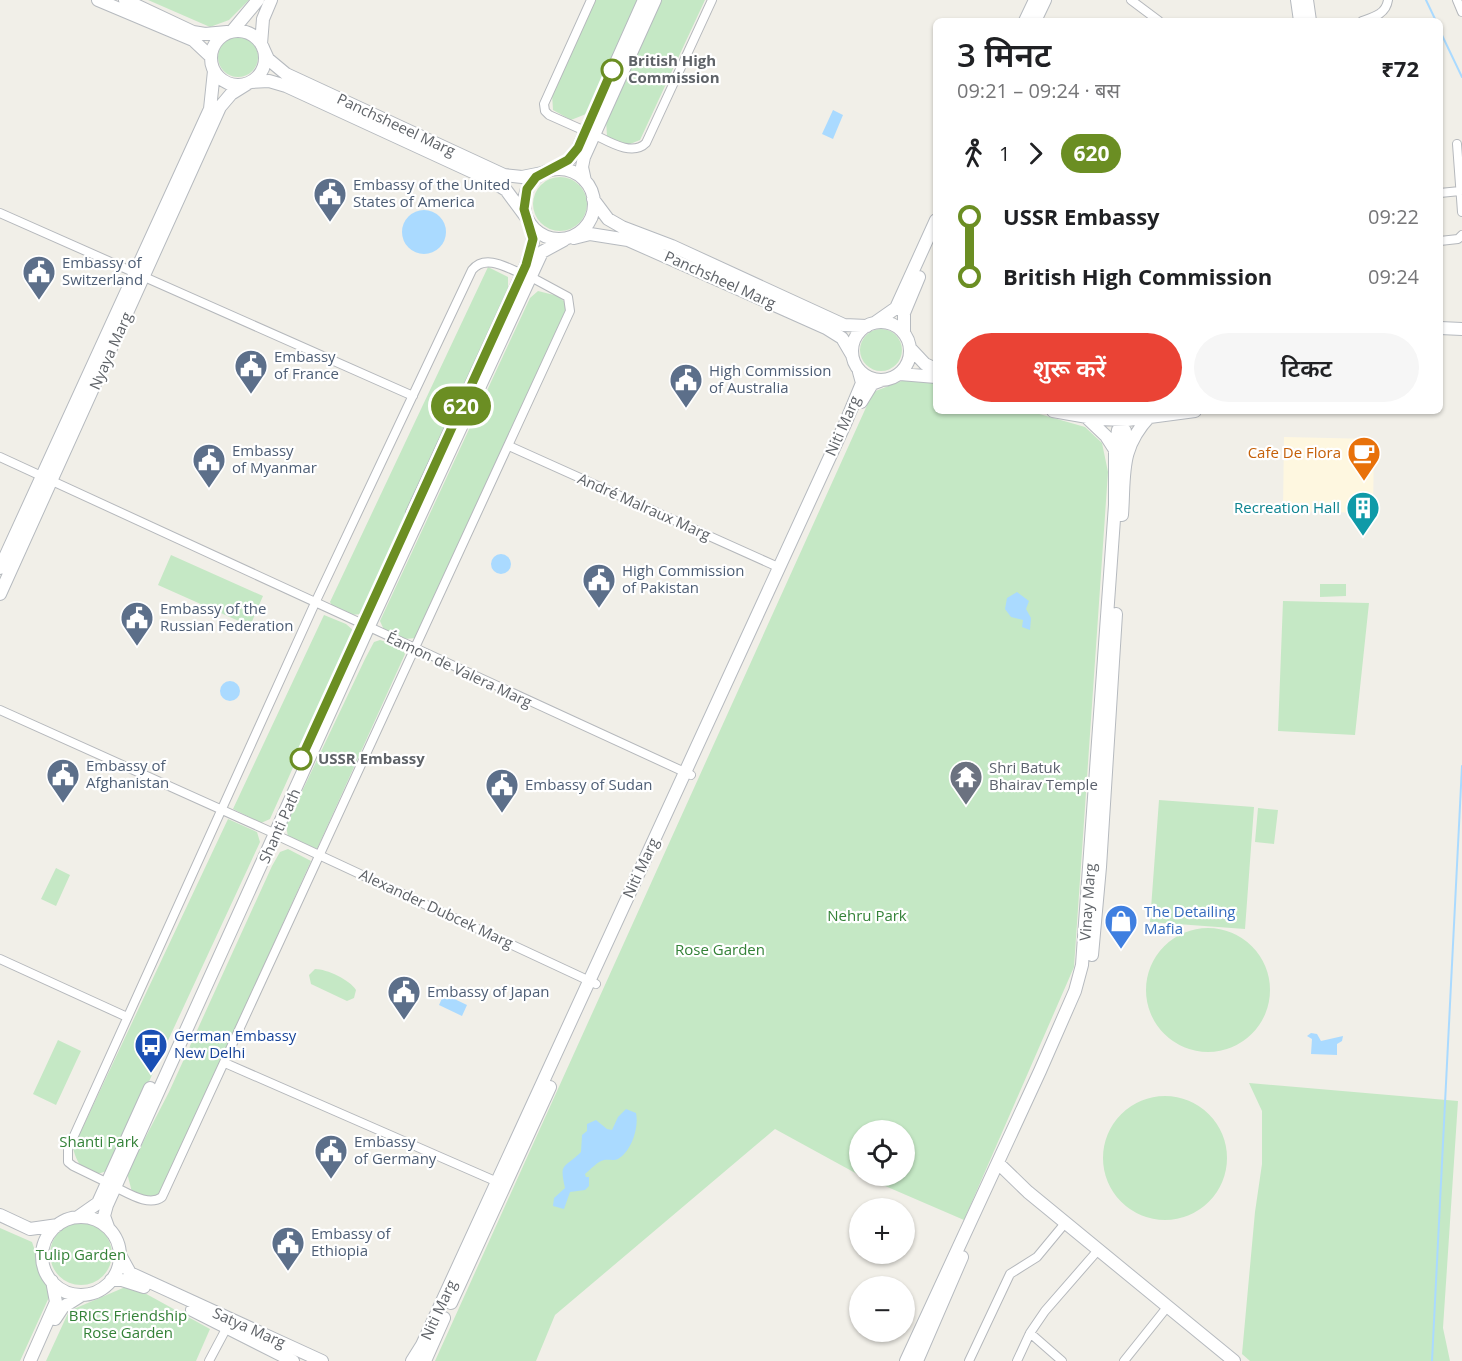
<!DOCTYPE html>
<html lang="hi">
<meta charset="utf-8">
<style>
:root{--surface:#fff;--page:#f6f6f6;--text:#202124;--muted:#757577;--accent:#ea4335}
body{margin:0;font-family:"Open Sans","Noto Sans Devanagari",sans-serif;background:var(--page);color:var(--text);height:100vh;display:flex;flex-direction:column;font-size:22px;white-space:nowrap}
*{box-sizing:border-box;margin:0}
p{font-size:20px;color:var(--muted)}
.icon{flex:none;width:33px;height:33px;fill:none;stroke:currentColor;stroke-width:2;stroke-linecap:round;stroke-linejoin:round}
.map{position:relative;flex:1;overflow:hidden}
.drawer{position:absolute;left:933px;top:18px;width:510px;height:396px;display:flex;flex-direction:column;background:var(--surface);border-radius:9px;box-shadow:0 2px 4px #0004}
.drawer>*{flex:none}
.badge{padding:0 12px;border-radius:20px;font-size:21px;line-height:39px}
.buttons{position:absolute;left:849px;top:1120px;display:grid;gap:12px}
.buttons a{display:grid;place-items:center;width:66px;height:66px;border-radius:50%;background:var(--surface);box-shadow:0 2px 4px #0004;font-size:30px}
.map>.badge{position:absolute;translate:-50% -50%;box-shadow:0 0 0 3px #fff}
.legs{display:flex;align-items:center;gap:9px;height:66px;padding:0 24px;font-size:20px}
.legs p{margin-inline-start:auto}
.summary{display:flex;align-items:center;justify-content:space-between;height:102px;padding:0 24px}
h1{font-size:33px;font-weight:600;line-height:45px}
.primary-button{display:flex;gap:12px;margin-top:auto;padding:12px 24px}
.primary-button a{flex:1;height:69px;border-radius:36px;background:var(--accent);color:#fff;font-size:24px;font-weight:600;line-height:69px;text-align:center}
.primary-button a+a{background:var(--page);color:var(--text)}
ul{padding:0 24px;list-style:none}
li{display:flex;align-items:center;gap:21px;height:60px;font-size:22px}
li i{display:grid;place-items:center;width:9px;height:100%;margin:0 8px;background:currentColor}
li i::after{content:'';width:15px;height:15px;margin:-8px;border:4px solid;border-radius:50%;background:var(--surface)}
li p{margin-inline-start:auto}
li:first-child i{background:linear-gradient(#0000 50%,currentColor 0)}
li:last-child i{background:linear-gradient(currentColor 50%,#0000 0)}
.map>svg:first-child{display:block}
.commercial{fill:#fef7e0}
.green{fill:#c5e8c5}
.water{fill:#aadaff}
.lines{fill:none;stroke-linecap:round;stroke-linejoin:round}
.stream{stroke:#aadaff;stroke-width:2}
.street-casing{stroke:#b5b8bc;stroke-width:10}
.secondary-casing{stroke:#b6babf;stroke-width:14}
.street{stroke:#fff;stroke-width:8}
.secondary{stroke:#fff;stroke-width:12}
.line-1-casing{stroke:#fff;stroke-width:14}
.line-1{stroke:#6b8e23;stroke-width:9}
.stop-1-dot{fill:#fff;stroke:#6b8e23;stroke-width:3}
.labels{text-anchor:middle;stroke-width:4.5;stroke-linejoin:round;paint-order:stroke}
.stop-label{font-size:15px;font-weight:bold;fill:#5f6368;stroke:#fff;text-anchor:start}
.street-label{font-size:15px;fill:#5f6368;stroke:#fff}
.service-label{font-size:15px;fill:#4e5e75;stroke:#fff;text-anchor:start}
.food-label{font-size:15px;fill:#c56008;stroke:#fff;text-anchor:end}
.culture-label{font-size:15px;fill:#0d838f;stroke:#fff;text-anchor:end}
.worship-label{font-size:15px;fill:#5b616d;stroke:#fff;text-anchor:start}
.shop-label{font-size:15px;fill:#366cbe;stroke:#fff;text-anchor:start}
.park-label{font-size:15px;fill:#348238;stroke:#fff}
.transit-label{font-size:15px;fill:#164399;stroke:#fff;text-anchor:start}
</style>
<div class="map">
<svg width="1462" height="1361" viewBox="0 0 1462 1361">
<rect width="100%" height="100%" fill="#f1efe8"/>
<!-- commercial -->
<path class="commercial" d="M1284,437L1374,439L1373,513L1283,511Z"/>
<!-- green -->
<path class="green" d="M148,0H249L229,20L210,27Z
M594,0H638L586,114L571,120L553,110L552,94Z
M660,0H705L640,140L625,146L607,136L606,120Z
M218 57a20 20 0 1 1 40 0a20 20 0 1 1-40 0Z
M533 204a27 27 0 1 1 54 0a27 27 0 1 1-54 0Z
M488,267L508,277V291L362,614L350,615L333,607L330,602Z
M538,291L558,296L568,305L416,638L405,639L384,630L380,621L530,298Z
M860 350a21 21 0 1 1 42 0a21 21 0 1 1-42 0Z
M912,377L936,384V411H1029L1085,427L1102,443L1108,472L1074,967L964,1220L862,1176H904V1131H860L859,1175L775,1129L555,1315L536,1361H435L873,392Z
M171,555L263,596L250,626L158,585Z
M1320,584H1346V596L1320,597Z
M1283,601L1369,603L1355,735L1278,731Z
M324,615L346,624L354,631L270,819L261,823L233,809Z
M380,640L401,647L405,654L317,849L288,837L286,825L365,659L374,642Z
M1159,800L1254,807L1245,929L1150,922Z
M1258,808L1278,810L1274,844L1255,842Z
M228,819L257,832L260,842L108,1170C89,1181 77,1166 73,1148Z
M288,849L311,861L160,1196L153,1198L132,1192L127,1173L169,1092L272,866L280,852Z
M56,868L70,875L56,906L41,899Z
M1146 990a62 62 0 1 1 124 0a62 62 0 1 1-124 0Z
M315,969C327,969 350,980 356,990L354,998L347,1001L311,984L309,975Z
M58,1040L81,1051L56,1105L33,1094Z
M1249,1083L1458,1101L1443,1328L1450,1361H1250L1242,1354L1255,1212L1262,1164V1111Z
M1103 1158a62 62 0 1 1 124 0a62 62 0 1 1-124 0Z
M50 1254a31 31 0 1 1 62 0a31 31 0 1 1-62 0Z
M0,1228L32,1242L50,1295L20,1361H0Z
M130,1285L210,1329L196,1361H46L69,1311Z"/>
<!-- water -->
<path class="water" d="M833,110L843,115L833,139L822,134Z
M402 232a22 22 0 1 1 44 0a22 22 0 1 1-44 0Z
M491 564a10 10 0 1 1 20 0a10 10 0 1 1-20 0Z
M1017,592L1029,601L1026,609L1031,618L1030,630L1022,627L1023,620L1011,617L1005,609L1007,598Z
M220 691a10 10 0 1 1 20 0a10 10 0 1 1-20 0Z
M444,994L467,1005L462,1016L439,1005Z
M1311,1033L1317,1034L1321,1041L1343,1036L1342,1041L1337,1044V1055L1311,1054L1312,1039L1307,1036Z
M626,1109L636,1113C639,1127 632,1151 618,1159C613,1161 609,1159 604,1160C598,1161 590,1170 585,1174L586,1177H589V1186L585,1190L570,1192L564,1209L553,1206L554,1198L565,1188C559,1162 564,1169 581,1152L582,1135L587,1131V1124L596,1120L607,1129L612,1130L618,1117Z"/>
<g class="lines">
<!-- stream -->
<path class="stream" d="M1426,0L1436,21
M1440,31L1462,77
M1432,1361L1462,766"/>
<!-- street casing -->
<g class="street-casing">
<path id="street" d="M1131,0L1159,21
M1457,0L1462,12
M1362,21C1374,17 1386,14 1388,0
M585,131L549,115L545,111L544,104L591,0
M593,134C608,141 632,157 646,143L712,0
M1457,144L1462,212
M1440,193L1460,191
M0,213L413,396
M1440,241L1458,239L1462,235
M509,446L778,567
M0,457L691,775
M0,710L269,831
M276,835L596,984
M0,959L127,1017
M225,1063L502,1184
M106,1182L73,1166L68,1162V1149L315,603L472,270C485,254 506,267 522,274
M115,1187C128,1193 149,1207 162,1197L570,311L568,297L531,277
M1030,1333L1045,1311L1099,1249
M209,1361L226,1329
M969,1361L1010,1274L1037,1257L1066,1222
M1017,1361L1030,1333L1062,1361
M1124,1361L1168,1306"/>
</g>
<!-- secondary casing -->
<g class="secondary-casing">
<path id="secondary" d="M98,0L193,40L210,56
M125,0L193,32L205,34L227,32
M1297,0L1300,21
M1307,0L1310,21
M1025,21L1035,0
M1035,21L1045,0
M233,30L258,0
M211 58a27 27 0 1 1 54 0a27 27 0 1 1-54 0Z
M261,44L263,19L271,0
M263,48L268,59L286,74L504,175L522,177L542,173
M251,82L269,81L286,86L490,180L506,190L526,217
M557,167L569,160L578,148L644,0
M524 204a35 35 0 1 1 70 0a35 35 0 1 1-70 0Z
M585,181L582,167L584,157L655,0
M593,199L608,219L622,227L672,246L844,325L867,326
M574,238L590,234L628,240L826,328L842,338L852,355
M852 351a29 29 0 1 1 58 0a29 29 0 1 1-58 0Z
M876,322L896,308L936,220
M1440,328L1462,329
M904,333V313L919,277
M910,348L925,364L936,369
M900,374L936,377
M861,402L872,384L880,381
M1053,411L1099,419L1127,420L1195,411
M1086,417L1106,436L1115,450
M412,513L526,265L533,242L532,231
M1122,515C1125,474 1119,449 1150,416
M0,568L210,109L214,71
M0,594L220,107L231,94L247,84
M1092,955L1100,867L1116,614
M998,1163L1028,1192L1234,1361
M0,1215L30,1229L58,1225
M78,1217L98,1203L150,1088
M42 1256a39 39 0 1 1 78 0a39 39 0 1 1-78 0Z
M108,1227L104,1216L107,1205L368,628L542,252L564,240
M120,1255L130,1273L322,1361
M111,1280H122L144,1287
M451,1303L550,1087
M192,1310L293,1361
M55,1319L63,1307L82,1295
M30,1361L56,1302L52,1281
M412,1361L422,1345L845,424L862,383L859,372
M425,1361L444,1318
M906,1361L1040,1071L1075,991L1082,965L1115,505V450L1118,430L1125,431L1126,451
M917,1361L962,1257"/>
</g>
<!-- street -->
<use href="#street" class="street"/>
<!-- secondary -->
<use href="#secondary" class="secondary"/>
</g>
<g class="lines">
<!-- line-1 casing -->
<g class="line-1-casing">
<path id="line-1" d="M301,759L526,265L533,239L524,209L527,189L536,177L568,160L578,148L612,70"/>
</g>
<!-- line-1 -->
<use href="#line-1" class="line-1"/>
</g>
<!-- icons -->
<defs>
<g id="civic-pin" transform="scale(1.725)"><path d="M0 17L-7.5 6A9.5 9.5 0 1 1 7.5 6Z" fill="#5c6f8a" stroke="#fff"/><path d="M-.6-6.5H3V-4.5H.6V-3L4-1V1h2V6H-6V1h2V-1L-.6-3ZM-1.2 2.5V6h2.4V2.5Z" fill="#fff"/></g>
<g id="cafe-pin" transform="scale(1.725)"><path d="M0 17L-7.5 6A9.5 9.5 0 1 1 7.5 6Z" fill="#e8710a" stroke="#fff"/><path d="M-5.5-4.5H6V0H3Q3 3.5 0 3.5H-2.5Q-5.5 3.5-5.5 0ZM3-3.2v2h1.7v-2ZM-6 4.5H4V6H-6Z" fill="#fff"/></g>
<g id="building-pin" transform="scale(1.725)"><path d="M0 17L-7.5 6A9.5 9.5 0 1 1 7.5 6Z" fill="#0f9aa8" stroke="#fff"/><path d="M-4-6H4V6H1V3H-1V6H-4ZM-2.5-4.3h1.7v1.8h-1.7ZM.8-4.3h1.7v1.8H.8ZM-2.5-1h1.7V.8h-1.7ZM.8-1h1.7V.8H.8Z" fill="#fff"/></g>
<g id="temple-pin" transform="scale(1.725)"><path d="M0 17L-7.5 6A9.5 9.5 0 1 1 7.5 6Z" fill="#6b7280" stroke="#fff"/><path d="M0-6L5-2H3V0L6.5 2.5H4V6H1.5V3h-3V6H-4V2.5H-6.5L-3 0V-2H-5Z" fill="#fff"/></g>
<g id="shop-pin" transform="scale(1.725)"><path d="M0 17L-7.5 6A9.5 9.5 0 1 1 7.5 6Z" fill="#3f7fe0" stroke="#fff"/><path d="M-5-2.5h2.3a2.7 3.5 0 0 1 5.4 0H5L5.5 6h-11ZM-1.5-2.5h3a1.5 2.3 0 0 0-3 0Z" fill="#fff"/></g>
<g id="bus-pin" transform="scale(1.725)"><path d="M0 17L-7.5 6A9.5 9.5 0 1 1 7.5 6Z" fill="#1a4fb4" stroke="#fff"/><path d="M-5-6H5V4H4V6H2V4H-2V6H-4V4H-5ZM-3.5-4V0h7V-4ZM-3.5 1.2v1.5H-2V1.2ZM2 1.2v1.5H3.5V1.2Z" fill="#fff"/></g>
</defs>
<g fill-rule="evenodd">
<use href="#civic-pin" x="330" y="194"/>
<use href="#civic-pin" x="39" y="272"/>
<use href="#civic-pin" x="251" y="366"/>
<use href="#civic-pin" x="686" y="380"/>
<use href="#cafe-pin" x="1364" y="453"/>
<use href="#civic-pin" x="209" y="460"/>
<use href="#building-pin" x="1363" y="508"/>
<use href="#civic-pin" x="599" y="580"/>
<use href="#civic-pin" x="137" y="618"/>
<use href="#civic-pin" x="63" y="775"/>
<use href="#temple-pin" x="966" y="777"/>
<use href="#civic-pin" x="502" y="785"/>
<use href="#shop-pin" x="1121" y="921"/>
<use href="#civic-pin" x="404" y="992"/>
<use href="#bus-pin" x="151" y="1045"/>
<use href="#civic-pin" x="331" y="1151"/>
<use href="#civic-pin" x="288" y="1243"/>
</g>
<!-- markers -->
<g class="stop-1-dot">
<circle cx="612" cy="70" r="10"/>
<circle cx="301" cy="759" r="10"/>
</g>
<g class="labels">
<!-- stop labels -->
<g class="stop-label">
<text x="628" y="66">British High<tspan x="628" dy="17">Commission</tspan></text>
<text x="318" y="764">USSR Embassy</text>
</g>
<!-- street labels -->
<g class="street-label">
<text transform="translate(396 125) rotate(25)" y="5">Panchsheeel Marg</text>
<text transform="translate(720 280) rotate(24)" y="5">Panchsheel Marg</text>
<text transform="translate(111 351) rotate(-66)" y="5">Nyaya Marg</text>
<text transform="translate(843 426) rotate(-66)" y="5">Niti Marg</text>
<text transform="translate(644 507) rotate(24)" y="5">André Malraux Marg</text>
<text transform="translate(459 670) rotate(25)" y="5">Éamon de Valera Marg</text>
<text transform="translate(280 826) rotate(-66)" y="5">Shanti Path</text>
<text transform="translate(641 868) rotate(-65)" y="5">Niti Marg</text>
<text transform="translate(1088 902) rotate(-86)" y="5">Vinay Marg</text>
<text transform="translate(436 909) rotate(25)" y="5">Alexander Dubcek Marg</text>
<text transform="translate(439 1310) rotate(-65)" y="5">Niti Marg</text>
<text transform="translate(249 1328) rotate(24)" y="5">Satya Marg</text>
</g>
<!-- service labels -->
<g class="service-label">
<text x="353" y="190">Embassy of the United<tspan x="353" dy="17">States of America</tspan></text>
<text x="62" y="268">Embassy of<tspan x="62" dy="17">Switzerland</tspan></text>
<text x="274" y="362">Embassy<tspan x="274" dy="17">of France</tspan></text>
<text x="709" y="376">High Commission<tspan x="709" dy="17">of Australia</tspan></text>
<text x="232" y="456">Embassy<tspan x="232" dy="17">of Myanmar</tspan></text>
<text x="622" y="576">High Commission<tspan x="622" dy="17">of Pakistan</tspan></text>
<text x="160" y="614">Embassy of the<tspan x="160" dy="17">Russian Federation</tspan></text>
<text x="86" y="771">Embassy of<tspan x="86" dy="17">Afghanistan</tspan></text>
<text x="525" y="790">Embassy of Sudan</text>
<text x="427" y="997">Embassy of Japan</text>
<text x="354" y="1147">Embassy<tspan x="354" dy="17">of Germany</tspan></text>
<text x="311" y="1239">Embassy of<tspan x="311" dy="17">Ethiopia</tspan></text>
</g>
<!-- food labels -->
<g class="food-label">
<text x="1341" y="458">Cafe De Flora</text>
</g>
<!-- culture labels -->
<g class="culture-label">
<text x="1340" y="513">Recreation Hall</text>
</g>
<!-- worship labels -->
<g class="worship-label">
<text x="989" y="773">Shri Batuk<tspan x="989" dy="17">Bhairav Temple</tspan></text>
</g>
<!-- shop labels -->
<g class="shop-label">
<text x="1144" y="917">The Detailing<tspan x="1144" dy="17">Mafia</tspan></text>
</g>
<!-- park labels -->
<g class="park-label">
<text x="867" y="921">Nehru Park</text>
<text x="720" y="955">Rose Garden</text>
<text x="99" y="1147">Shanti Park</text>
<text x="81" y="1260">Tulip Garden</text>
<text x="128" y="1321">BRICS Friendship<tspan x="128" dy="17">Rose Garden</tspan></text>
</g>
<!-- transit labels -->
<g class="transit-label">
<text x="174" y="1041">German Embassy<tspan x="174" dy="17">New Delhi</tspan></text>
</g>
</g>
</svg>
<div class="buttons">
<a><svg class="icon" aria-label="locate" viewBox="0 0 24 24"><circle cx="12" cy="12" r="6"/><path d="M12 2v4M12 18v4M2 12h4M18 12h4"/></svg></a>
<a>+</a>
<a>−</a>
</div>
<b class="badge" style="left:461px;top:406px;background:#6b8e23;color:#fff">620</b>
<section class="drawer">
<div class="summary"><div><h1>3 मिनट</h1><p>09:21 – 09:24 · बस</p></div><b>₹72</b></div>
<div class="legs"><svg class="icon" aria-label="walk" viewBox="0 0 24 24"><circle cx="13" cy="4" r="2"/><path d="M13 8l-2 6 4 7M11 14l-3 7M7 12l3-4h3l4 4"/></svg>1<svg class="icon" aria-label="forward" viewBox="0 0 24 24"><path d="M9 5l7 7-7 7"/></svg><b class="badge" style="background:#6b8e23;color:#fff">620</b></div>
<ul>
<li><i style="color:#6b8e23"></i><b>USSR Embassy</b><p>09:22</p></li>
<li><i style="color:#6b8e23"></i><b>British High Commission</b><p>09:24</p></li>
</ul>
<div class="primary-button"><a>शुरू करें</a><a>टिकट</a></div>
</section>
</div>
